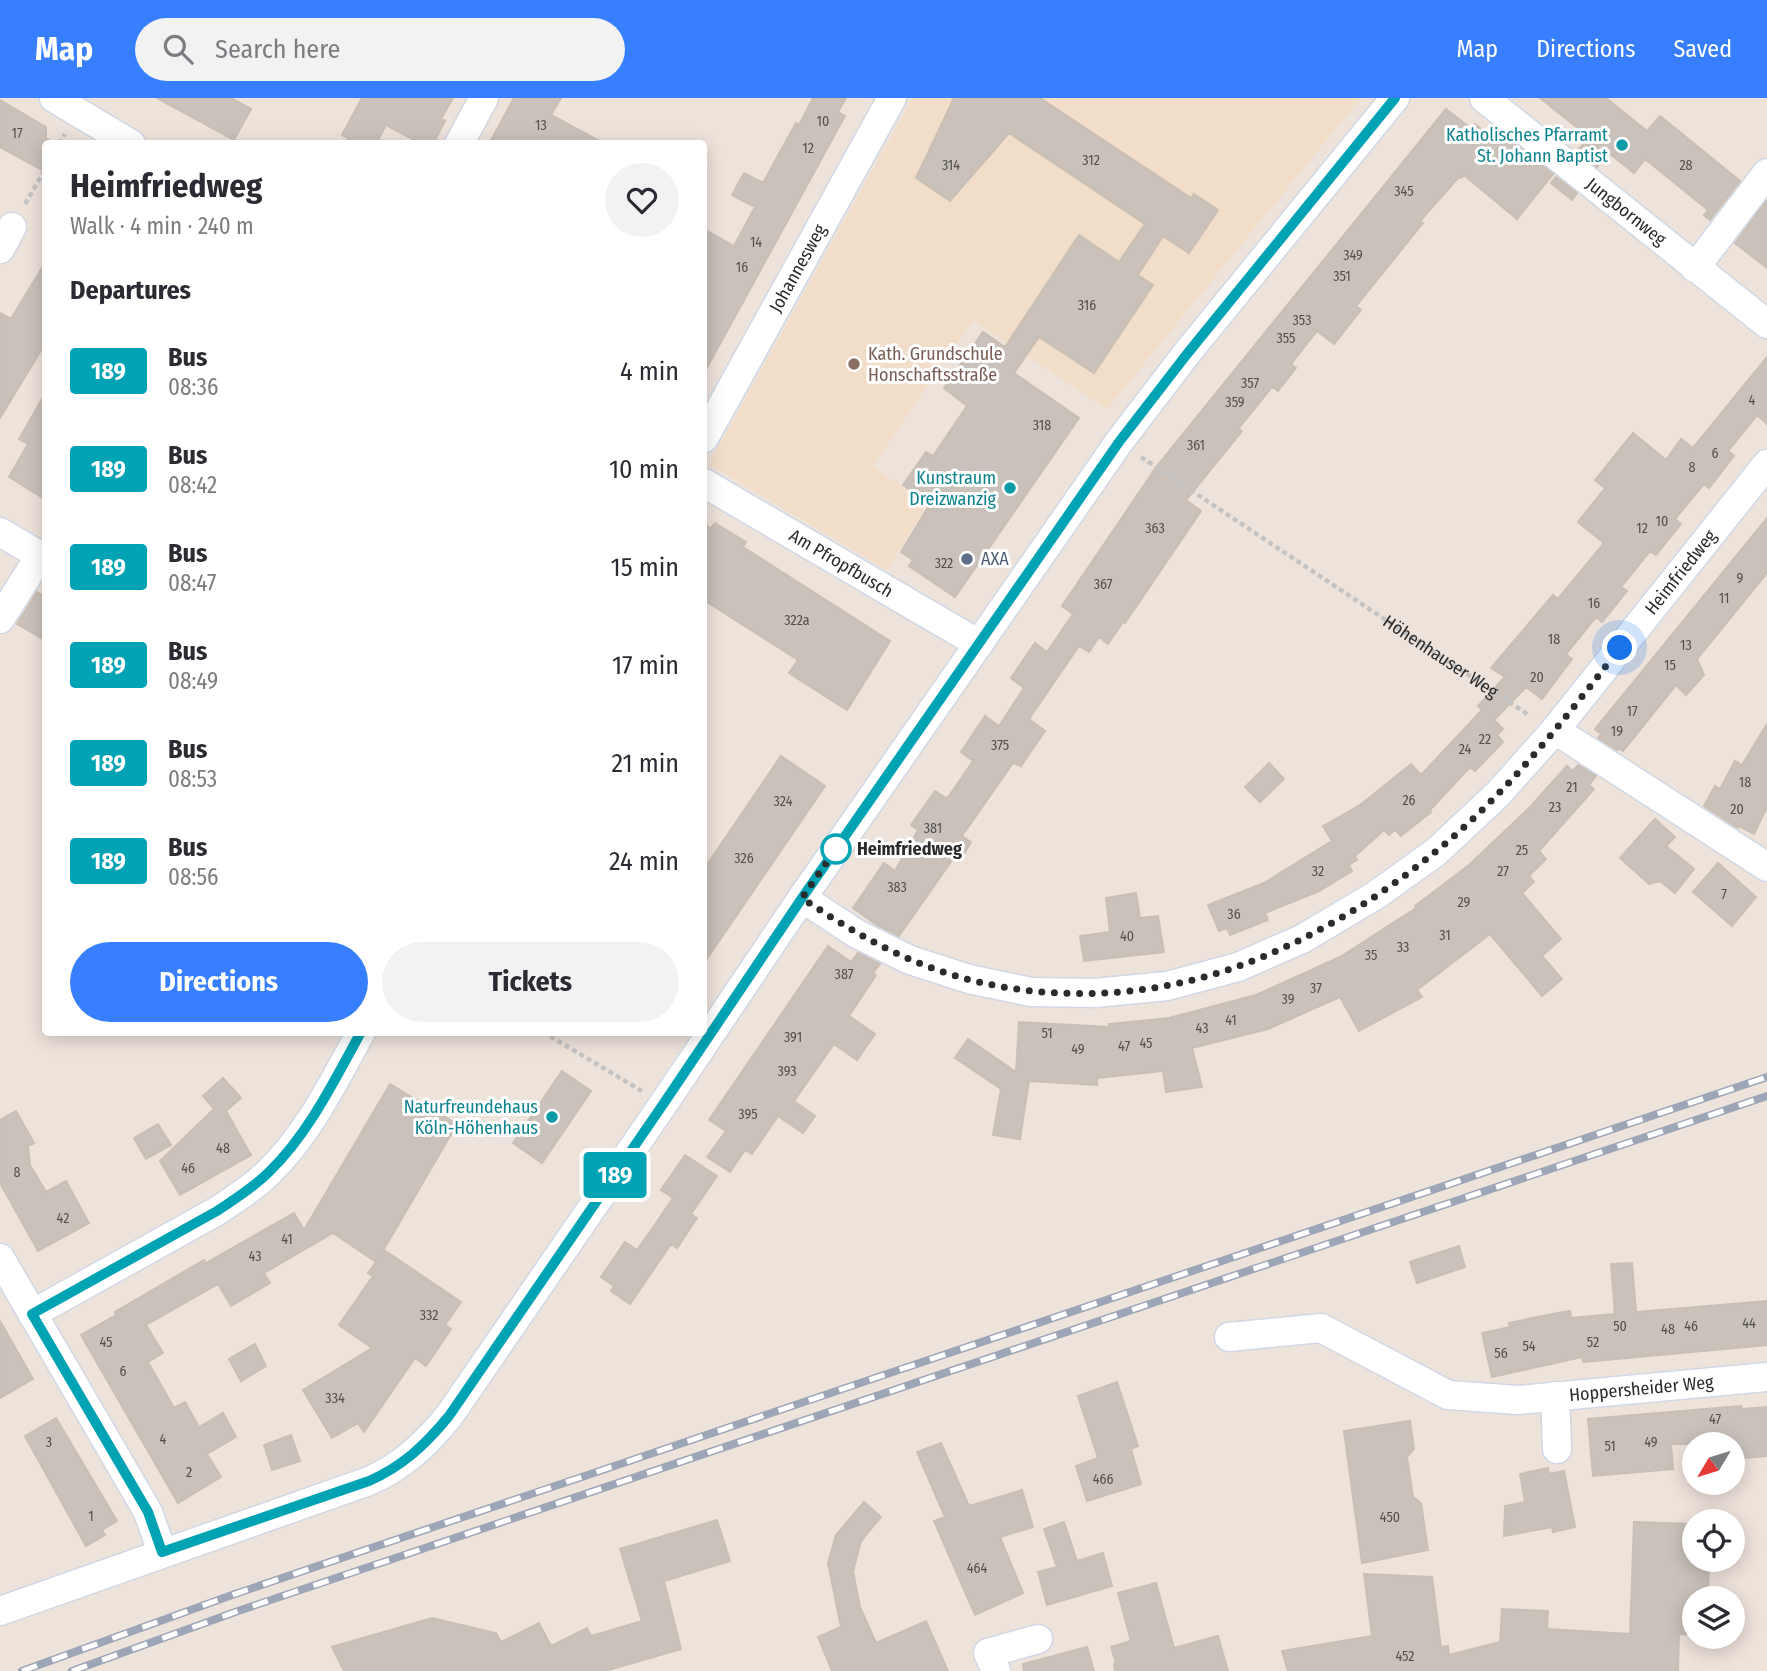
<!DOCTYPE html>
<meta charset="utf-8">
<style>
:root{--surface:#fff;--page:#f2f2f3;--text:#2b2b33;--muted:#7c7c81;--accent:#387fff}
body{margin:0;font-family:"Fira Sans Condensed",sans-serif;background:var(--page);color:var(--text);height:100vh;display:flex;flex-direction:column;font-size:26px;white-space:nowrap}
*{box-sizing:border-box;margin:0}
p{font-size:23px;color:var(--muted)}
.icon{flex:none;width:38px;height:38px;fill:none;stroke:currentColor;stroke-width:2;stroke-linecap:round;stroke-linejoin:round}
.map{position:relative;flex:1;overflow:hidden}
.drawer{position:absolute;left:42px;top:42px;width:665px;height:896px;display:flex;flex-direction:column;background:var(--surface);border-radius:7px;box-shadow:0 4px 18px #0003}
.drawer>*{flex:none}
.badge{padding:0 14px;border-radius:5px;font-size:24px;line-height:46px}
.needle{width:46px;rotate:232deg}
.controls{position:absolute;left:1682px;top:1334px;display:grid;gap:14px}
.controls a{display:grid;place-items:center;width:63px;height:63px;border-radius:50%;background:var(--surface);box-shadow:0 4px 18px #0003;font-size:35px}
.you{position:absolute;width:35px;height:35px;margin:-18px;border:5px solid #fff;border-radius:50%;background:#1a73e8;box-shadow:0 0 0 10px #1a73e833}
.map>.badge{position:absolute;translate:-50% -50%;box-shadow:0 0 0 4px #fff}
h2{padding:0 28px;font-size:26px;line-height:63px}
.round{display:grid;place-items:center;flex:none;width:74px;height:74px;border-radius:37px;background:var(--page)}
.summary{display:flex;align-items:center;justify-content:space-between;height:119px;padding:0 28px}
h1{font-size:33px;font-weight:700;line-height:52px}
.action{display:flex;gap:14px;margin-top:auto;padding:14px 28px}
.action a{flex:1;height:80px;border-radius:42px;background:var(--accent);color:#fff;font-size:28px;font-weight:700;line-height:80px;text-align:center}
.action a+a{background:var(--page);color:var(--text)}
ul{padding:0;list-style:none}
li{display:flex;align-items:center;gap:21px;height:98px;padding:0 28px}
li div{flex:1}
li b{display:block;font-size:26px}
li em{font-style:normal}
li .badge{min-width:77px;font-weight:700;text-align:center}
header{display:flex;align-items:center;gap:42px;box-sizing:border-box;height:98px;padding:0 35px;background:var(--accent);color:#fff}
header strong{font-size:33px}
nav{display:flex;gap:38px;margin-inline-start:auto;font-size:24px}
.search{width:490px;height:63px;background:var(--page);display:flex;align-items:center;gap:18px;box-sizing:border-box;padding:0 24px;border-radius:38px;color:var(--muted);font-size:26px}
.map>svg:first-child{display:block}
.education{fill:#f2ddc9}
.building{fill:#c9c1ba;stroke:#cabfb5;stroke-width:2}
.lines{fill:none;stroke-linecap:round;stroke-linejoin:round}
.minor-casing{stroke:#d0d8e5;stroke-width:31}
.path{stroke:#c4c4c4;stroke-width:4.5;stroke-dasharray:5 3.5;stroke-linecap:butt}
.minor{stroke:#fff;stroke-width:28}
.rail-casing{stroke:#9da6b7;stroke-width:8}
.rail{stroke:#fff;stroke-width:5;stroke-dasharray:16;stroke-linecap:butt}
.line-casing{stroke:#fff;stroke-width:16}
.line{stroke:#00a3b4;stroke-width:10}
.walk{stroke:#2b2b2b;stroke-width:7;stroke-dasharray:0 12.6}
.culture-dot{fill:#0f9aa8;stroke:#fff;stroke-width:2.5}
.education-dot{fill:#8d6e63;stroke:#fff;stroke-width:2.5}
.service-dot{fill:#5c6f8a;stroke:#fff;stroke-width:2.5}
.stop-dot{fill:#fff;stroke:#00a3b4;stroke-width:3.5}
.labels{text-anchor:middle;stroke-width:6;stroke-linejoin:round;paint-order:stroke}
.number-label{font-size:14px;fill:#52504f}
.culture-label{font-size:18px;fill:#0d838f;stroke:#fff;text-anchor:end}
.street-label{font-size:18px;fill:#2b2b2b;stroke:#fff}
.education-label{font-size:18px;fill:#785e54;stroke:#fff;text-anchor:start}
.service-label{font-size:18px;fill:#4e5e75;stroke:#fff;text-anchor:start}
.stop-label{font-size:18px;font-weight:bold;fill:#2b2b2b;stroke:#fff;text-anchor:start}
</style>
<header>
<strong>Map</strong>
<div class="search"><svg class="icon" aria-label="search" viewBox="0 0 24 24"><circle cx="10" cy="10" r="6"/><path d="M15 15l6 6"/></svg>Search here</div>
<nav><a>Map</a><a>Directions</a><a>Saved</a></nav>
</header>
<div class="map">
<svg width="1767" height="1573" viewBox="0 0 1767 1573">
<rect width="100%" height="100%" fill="#eee3db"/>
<!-- education -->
<path class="education" d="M913,0H1361L1107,311L973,222L873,368L927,407L887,472L709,366Z"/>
<!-- building -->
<path class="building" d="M157,0H231L251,11L234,42Z
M362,0H453L441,21L445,23L433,46H422L386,27L376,46H357L342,37Z
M514,0H561L551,17L605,46H489Z
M813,0H846L838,14L845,18L704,275V131L734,148L755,109L732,97L744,75L763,85L796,25L799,27Z
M954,0H1040L1191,100L1194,96L1218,112L1189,155L1163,138L1138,177L1153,187L1094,275L1039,239L1014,275L1079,320L955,499L909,468L913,462L901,454L930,406L903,387L926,354L933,358L967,308L944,290L983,234L1005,249L1079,137L1119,164L1145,126L1009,35L950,103L916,80Z
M1540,0H1606L1647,33L1660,18L1740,83L1710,122L1704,117L1708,112L1645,61L1634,75L1609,55L1597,69L1577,53L1589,39Z
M0,2L46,29V40L52,44L46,46V74L0,49Z
M1446,11L1472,31L1475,26L1496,43L1502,36L1553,76L1517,121L1464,77L1461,80L1459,79L1420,123L1423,125L1356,208L1361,212L1334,246L1317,233L1291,266L1296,270L1278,293L1272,289L1238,331L1242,333L1186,402L1201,413L1125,525L1123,524L1108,546L1099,539L1089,554L1079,548L1029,621L1045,633L1021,668L1013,665L962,738L971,744L961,761L955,758L899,838L877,827L853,810L884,765L895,773L918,732L911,727L935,693L946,700L949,698L973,663L961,654L985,618L999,628L1024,590L1011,580L1035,545L1047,554L1073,516L1062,508L1157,368Z
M1556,79L1577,95L1572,102L1551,85Z
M1766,103L1767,104V170L1735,145Z
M46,163V244L0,320V215L11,221Z
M1767,259V326L1757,317L1728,353L1734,358L1709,390L1704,386L1675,421L1681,426L1656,457L1650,453L1621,489L1627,493L1602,524L1596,519L1566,556L1572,561L1542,601L1526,589L1494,622L1503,631L1497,637L1503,644L1475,673L1470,669L1430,712L1431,714L1401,738L1395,732L1389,737L1384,732L1355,758L1357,762L1349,767L1352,773L1319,793L1265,815L1268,822L1230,837L1227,830L1219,833L1208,807L1264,785L1332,743L1323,728L1360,707L1411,666L1421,677L1482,612L1478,608L1505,579L1491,570L1553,497L1558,501L1604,445L1578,424L1605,390L1595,382L1633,335L1666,362L1681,341L1693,350Z
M46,294V402L9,379L28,346L19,341Z
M1767,420V475L1697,561L1704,577L1686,597L1676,587L1623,653L1619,650L1617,652L1598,640L1601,636L1595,631Z
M715,425L746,444L743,449L890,543L847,612L789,575L798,562L704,502V426L711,430Z
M37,494L46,500V543L17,526Z
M1767,626V709L1754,736L1739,728L1738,730L1704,708L1715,688L1720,691L1735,663L1742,667Z
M781,658L825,688L704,865V771Z
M1269,665L1284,681L1260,704L1245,689Z
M1578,667L1596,678L1589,687L1594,691L1539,753L1546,761L1529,778L1534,784L1522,795L1561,841L1542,858L1562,881L1542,898L1490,836L1417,892L1422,899L1359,933L1340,899L1268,931L1192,950L1202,989L1166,994L1163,973L1097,980V987L1029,983L1020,1041L993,1037L1001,991L955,960L968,941L1016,974L1019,924L1110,929L1109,926L1169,920L1256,897L1340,859L1416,810L1415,808L1469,767L1530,709L1567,668L1573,673Z
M1655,721L1675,739L1666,748L1694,771L1675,795L1660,783L1649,786L1620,760Z
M1718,765L1756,799L1732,828L1693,794Z
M1136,795L1140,820L1158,818L1164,854L1084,863L1080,838L1110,834L1106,800Z
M828,848L851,864L858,855L880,866L873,875L876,877L849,918L875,936L857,962L834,946L794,1003L815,1018L803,1035L778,1018L752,1056L745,1052L730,1074L707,1059L726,1033L709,1022Z
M562,973L591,993L542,1065L513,1045Z
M223,980L241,1000L226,1013L251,1057L180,1097L160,1063L214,1011L203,998Z
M390,986L457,1026L377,1163L384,1152L461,1204L445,1227L451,1231L426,1268L415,1260L364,1334L358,1325L332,1340L303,1292L372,1250L339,1227L373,1178L368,1175L376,1164L333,1135L264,1175L270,1185L231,1208L218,1186L146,1227L163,1255L148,1264L174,1310L185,1304L199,1329L223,1315L236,1339L207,1356L221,1379L178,1405L81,1237L116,1217L115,1214L204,1162L206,1165L294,1115L304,1132Z
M16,1013L34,1045L28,1048L30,1067L46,1094L66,1083L89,1125L38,1153L0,1085V1022Z
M158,1026L171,1047L146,1061L134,1040Z
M685,1057L717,1078L691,1116L697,1120L677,1150L671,1146L630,1206L611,1193L614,1188L601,1179L625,1144L637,1152L654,1128L673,1100L661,1092Z
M1459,1148L1465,1169L1417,1185L1410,1164Z
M1632,1165L1636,1214L1767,1203V1247L1606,1262L1583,1264L1582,1259L1492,1279L1482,1235L1510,1229L1509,1225L1557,1215L1570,1213L1571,1220L1615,1216L1611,1166Z
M0,1223L33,1281L0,1300Z
M255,1246L266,1268L241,1283L229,1261Z
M1117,1284L1138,1348L1131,1351L1141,1386L1087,1403L1076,1368L1098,1360L1078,1298Z
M1741,1308L1742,1311L1767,1309V1358L1732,1361V1346H1671L1673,1371L1593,1378L1588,1321Z
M56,1320L117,1423L102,1432L105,1437L86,1448L25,1338Z
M1410,1323L1414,1351L1407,1359L1413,1399L1421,1405L1428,1452L1362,1465L1344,1333Z
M291,1337L300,1363L272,1372L264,1347Z
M941,1345L969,1408L1022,1392L1033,1429L1000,1439L1023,1495L975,1517L934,1423L945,1419L917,1354Z
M1548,1370L1549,1376L1564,1373L1575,1429L1553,1434L1552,1429L1504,1438L1505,1408L1525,1404L1520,1376Z
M864,1404L881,1419L861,1443L853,1473L860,1509L876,1545L926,1523L948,1573H832L818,1539L841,1529L828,1465L836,1437Z
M717,1422L730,1463L664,1483L681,1551L605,1573H344L332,1549L432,1520L496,1535L501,1544L539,1525L551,1548L587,1530L591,1538L642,1523L620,1451Z
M1064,1424L1077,1463L1103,1455L1112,1488L1047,1507L1038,1474L1057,1469L1044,1431Z
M1634,1424L1694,1426V1461H1709L1708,1500H1694V1537L1679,1536L1678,1573H1288L1282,1553L1372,1538L1364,1476L1432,1479L1441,1549L1448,1548L1449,1557L1500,1544L1502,1511L1548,1513L1547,1531L1630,1536Z
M1156,1485L1174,1550L1218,1538L1228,1573H1115L1114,1566L1116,1565L1111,1549L1131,1543L1118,1495Z
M1087,1549L1094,1573H1024L1023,1566Z"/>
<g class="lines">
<!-- minor casing -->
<g class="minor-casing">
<g id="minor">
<path d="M54,0L131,46"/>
<path id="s2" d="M1484,0L1767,226"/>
<path d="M459,46L484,0"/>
<path d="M0,151L12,129"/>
<path d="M1695,170L1767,75"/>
<path id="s3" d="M704,340L892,0"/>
<path id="s4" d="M704,385L979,546"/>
<path d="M0,434L46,461"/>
<path d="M0,521L40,458"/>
<path d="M1555,632L1767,769"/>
<path id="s5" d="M802,800L857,836L910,862L969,881L1031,894L1095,895L1167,888L1238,869L1302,841L1376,797L1436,754L1498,696L1555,632L1767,366"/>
<path d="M0,1160L148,1414L162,1454"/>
<path d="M32,1216L217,1113C235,1101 253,1090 269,1074C309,1035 334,983 361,934"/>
<path id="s6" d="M1229,1239L1321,1230L1448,1297L1518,1302L1767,1279"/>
<path d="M1555,1298L1557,1351"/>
<path d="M0,1513L369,1383C403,1368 425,1347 449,1318L664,1005L802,800L1119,344L1187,255L1395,0"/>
<path d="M996,1573L988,1555L1038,1541"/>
</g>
</g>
<!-- path -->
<g class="path">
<path d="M59,46L65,36"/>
<path d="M25,106L46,70"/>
<path id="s1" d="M1141,359L1530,618"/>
<path d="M543,934L642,993"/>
</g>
<!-- minor -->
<use href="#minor" class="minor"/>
<!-- rail casing -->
<g class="rail-casing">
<path id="rail" d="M22,1573L232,1497L1767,979
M72,1573L238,1513L1767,998"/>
</g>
<!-- rail -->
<use href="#rail" class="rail"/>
</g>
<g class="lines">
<!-- line casing -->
<g class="line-casing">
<path id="line" d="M361,934C334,983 309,1035 269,1074C253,1090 235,1101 217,1113L32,1216L148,1414L162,1454L369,1383C403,1368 425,1347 449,1318L664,1005L802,800L1119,344L1187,256L1395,0"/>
</g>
<!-- line -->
<use href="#line" class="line"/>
<!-- walk -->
<path class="walk" d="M836,751L838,748L802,800C836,823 870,844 907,860C1010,906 1135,906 1239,868C1309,843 1378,801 1435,754C1507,696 1564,622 1620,550"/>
</g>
<!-- markers -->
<g class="culture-dot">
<circle cx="1622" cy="47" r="7"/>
<circle cx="1010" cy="390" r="7"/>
<circle cx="552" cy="1019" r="7"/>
</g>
<circle class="education-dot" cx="854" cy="266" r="7"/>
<circle class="service-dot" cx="967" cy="461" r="7"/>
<circle class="stop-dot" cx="836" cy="751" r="14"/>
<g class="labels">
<!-- number labels -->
<g class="number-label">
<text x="823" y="28">10</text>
<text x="541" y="32">13</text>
<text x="17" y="40">17</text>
<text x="808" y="55">12</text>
<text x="1091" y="67">312</text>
<text x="951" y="72">314</text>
<text x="1686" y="72">28</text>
<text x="1404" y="98">345</text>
<text x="756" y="149">14</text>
<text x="1353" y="162">349</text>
<text x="742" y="174">16</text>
<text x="1342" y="183">351</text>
<text x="1087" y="212">316</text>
<text x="1302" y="227">353</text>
<text x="1286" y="245">355</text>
<text x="1250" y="290">357</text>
<text x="1752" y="307">4</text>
<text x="1235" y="309">359</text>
<text x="1042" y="332">318</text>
<text x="1196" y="352">361</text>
<text x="1715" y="360">6</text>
<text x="1692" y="374">8</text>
<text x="1662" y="428">10</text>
<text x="1155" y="435">363</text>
<text x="1642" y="435">12</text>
<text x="944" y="470">322</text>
<text x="1740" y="485">9</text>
<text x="1103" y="491">367</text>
<text x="1724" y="505">11</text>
<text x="1594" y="510">16</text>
<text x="797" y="527">322a</text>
<text x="1554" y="546">18</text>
<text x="1686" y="552">13</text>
<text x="1670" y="572">15</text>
<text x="1537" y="584">20</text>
<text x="1632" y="618">17</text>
<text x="1617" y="638">19</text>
<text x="1485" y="646">22</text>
<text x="1000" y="652">375</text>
<text x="1465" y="656">24</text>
<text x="1745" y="689">18</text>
<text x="1572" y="694">21</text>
<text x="1409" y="707">26</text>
<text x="783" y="708">324</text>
<text x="1555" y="714">23</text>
<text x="1737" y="716">20</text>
<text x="933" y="735">381</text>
<text x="1522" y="757">25</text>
<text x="744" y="765">326</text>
<text x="1318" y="778">32</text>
<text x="1503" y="778">27</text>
<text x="897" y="794">383</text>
<text x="1724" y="801">7</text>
<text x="1464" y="809">29</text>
<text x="1234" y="821">36</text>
<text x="1445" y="842">31</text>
<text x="1127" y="843">40</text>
<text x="1403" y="854">33</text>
<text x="1371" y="862">35</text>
<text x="844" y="881">387</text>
<text x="1316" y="895">37</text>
<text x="1288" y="906">39</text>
<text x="1231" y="927">41</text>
<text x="1202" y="935">43</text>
<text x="1047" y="940">51</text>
<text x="793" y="944">391</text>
<text x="1146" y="950">45</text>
<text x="1124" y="953">47</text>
<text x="1078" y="956">49</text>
<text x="787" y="978">393</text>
<text x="748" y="1021">395</text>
<text x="223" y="1055">48</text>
<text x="188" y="1075">46</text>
<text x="17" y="1079">8</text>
<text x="63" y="1125">42</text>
<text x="287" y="1146">41</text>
<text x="255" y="1163">43</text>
<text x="429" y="1222">332</text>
<text x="1749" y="1230">44</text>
<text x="1620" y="1233">50</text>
<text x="1691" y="1233">46</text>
<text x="1668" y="1236">48</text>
<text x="106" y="1249">45</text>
<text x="1593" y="1249">52</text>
<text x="1529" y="1253">54</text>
<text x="1501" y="1260">56</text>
<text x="123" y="1278">6</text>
<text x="335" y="1305">334</text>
<text x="1715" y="1326">47</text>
<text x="163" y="1346">4</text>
<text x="49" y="1349">3</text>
<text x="1651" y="1349">49</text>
<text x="1610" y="1353">51</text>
<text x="189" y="1379">2</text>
<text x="1103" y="1386">466</text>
<text x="91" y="1423">1</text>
<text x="1390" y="1424">450</text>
<text x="977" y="1475">464</text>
<text x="1405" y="1563">452</text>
</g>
<!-- culture labels -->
<g class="culture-label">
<text x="1608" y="43">Katholisches Pfarramt<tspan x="1608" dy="21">St. Johann Baptist</tspan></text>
<text x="996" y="386">Kunstraum<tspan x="996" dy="21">Dreizwanzig</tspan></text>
<text x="538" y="1015">Naturfreundehaus<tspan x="538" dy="21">Köln-Höhenhaus</tspan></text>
</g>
<!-- street labels -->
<g class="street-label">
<text dy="6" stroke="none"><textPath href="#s2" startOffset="182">Jungbornweg</textPath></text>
<text dy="6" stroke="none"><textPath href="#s3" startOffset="194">Johannesweg</textPath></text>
<text dy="6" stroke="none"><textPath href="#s4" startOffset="159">Am Pfropfbusch</textPath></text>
<text dy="6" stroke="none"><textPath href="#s5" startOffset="1062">Heimfriedweg</textPath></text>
<text dy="6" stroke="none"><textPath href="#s1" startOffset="360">Höhenhauser Weg</textPath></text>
<text dy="6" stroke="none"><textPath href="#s6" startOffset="430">Hoppersheider Weg</textPath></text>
</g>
<!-- education labels -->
<g class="education-label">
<text x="868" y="262">Kath. Grundschule<tspan x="868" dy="21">Honschaftsstraße</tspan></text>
</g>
<!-- service labels -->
<g class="service-label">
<text x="981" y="467">AXA</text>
</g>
<!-- stop labels -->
<g class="stop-label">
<text x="857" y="757">Heimfriedweg</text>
</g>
</g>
</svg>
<div class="controls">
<a><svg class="needle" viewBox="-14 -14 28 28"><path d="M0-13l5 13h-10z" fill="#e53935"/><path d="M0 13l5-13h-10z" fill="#7c7c81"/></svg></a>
<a><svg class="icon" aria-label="locate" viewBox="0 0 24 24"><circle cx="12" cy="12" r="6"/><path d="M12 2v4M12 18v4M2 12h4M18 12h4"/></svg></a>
<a><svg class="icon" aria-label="layers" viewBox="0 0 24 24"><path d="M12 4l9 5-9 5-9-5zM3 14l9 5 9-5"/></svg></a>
</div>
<div class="you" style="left:1620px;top:550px"></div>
<b class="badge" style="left:615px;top:1077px;background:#00a3b4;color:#fff">189</b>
<section class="drawer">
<div class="summary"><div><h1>Heimfriedweg</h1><p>Walk · 4 min · 240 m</p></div><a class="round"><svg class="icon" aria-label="heart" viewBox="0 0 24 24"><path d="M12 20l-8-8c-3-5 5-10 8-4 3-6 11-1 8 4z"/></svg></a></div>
<h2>Departures</h2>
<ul>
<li><span class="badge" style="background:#00a3b4;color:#fff">189</span><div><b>Bus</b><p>08:36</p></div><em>4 min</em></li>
<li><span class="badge" style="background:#00a3b4;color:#fff">189</span><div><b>Bus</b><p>08:42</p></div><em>10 min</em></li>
<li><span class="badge" style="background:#00a3b4;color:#fff">189</span><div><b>Bus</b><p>08:47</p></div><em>15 min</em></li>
<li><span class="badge" style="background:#00a3b4;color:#fff">189</span><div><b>Bus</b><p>08:49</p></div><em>17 min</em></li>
<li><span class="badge" style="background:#00a3b4;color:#fff">189</span><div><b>Bus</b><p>08:53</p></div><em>21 min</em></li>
<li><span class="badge" style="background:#00a3b4;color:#fff">189</span><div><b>Bus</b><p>08:56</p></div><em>24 min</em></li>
</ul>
<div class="action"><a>Directions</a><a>Tickets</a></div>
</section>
</div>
